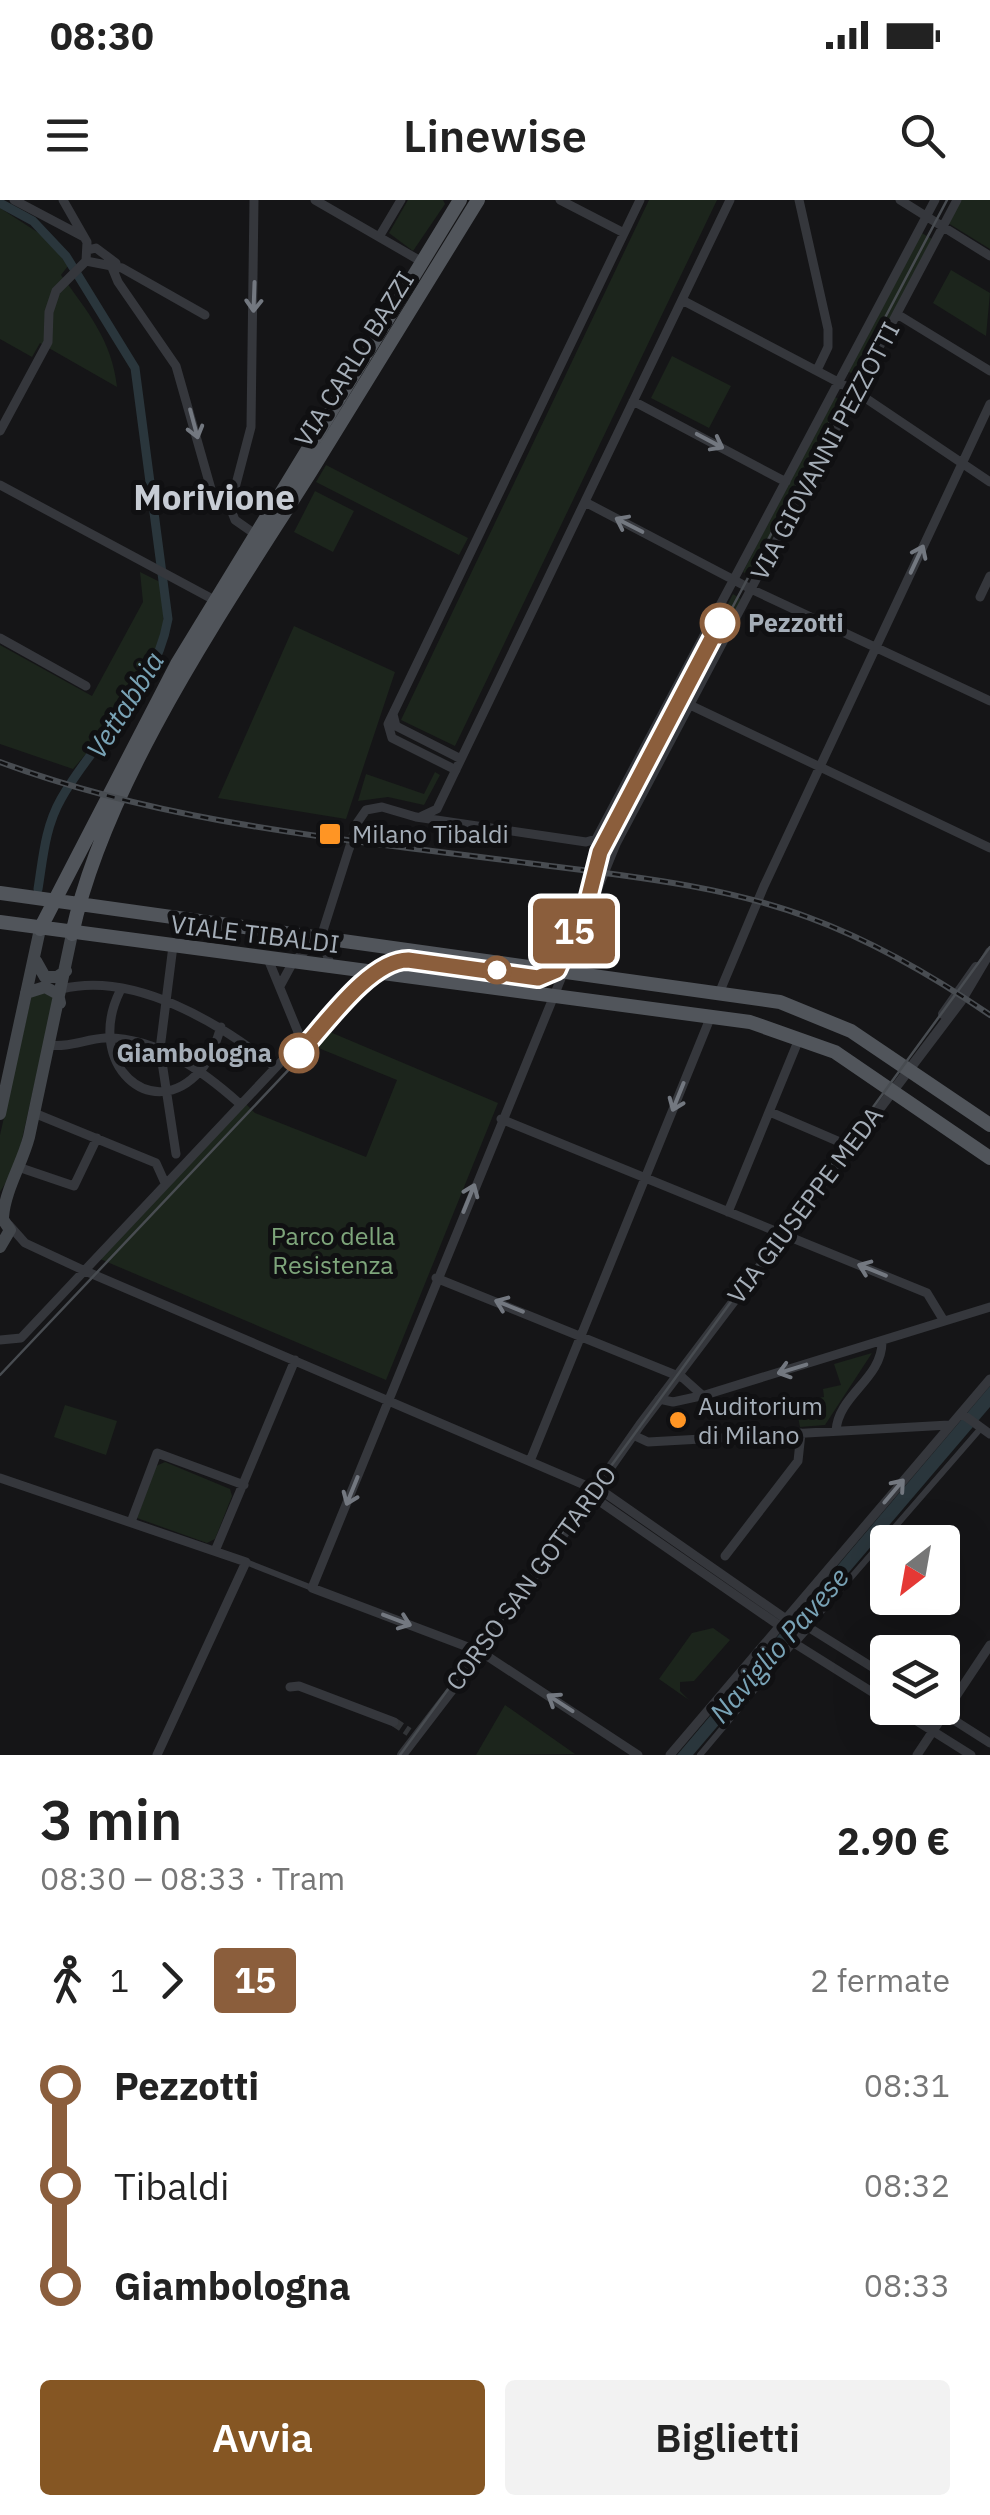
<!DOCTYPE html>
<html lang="it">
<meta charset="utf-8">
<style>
:root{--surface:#fff;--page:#f2f2f2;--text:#222;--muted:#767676;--accent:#855623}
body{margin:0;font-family:"IBM Plex Sans",sans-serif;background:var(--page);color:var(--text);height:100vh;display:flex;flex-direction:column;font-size:38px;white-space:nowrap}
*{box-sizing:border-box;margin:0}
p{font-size:32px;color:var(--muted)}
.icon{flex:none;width:55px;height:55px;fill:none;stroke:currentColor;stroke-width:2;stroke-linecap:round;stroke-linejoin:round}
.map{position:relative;height:1555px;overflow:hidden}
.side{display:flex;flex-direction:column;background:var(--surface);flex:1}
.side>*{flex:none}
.badge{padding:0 20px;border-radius:8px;font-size:35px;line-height:65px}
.needle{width:65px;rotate:211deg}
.tools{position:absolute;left:870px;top:1325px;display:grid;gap:20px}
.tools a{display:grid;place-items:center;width:90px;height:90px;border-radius:10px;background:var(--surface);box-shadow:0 10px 40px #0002;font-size:50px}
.map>.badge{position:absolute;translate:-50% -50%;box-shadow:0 0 0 5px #fff}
.legs{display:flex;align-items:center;gap:15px;height:110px;padding:0 40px;font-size:32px}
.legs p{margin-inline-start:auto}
.head{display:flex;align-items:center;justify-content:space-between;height:170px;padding:0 40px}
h1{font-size:55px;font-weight:600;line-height:75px}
.button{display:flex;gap:20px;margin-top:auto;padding:20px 40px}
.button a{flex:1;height:115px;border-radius:10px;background:var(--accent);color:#fff;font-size:40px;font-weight:600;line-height:115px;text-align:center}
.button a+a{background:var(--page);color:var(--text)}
ul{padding:0 40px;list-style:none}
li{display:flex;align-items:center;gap:35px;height:100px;font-size:38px}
li i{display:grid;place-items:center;width:15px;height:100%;margin:0 12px;background:currentColor}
li i::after{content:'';width:25px;height:25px;margin:-12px;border:8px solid;border-radius:50%;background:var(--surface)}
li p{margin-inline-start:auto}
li:first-child i{background:linear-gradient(#0000 50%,currentColor 0)}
li:last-child i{background:linear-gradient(currentColor 50%,#0000 0)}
.status{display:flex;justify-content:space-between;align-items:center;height:70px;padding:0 50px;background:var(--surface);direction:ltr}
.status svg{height:28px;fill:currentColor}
header{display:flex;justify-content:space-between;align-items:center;height:130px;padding:0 40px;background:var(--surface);font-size:45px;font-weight:600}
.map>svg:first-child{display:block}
.green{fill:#1c251c}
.water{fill:#2a363c}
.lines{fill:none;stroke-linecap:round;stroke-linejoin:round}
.canal{stroke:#2a363c;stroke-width:9}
.minor-tunnel{stroke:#323437;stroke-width:9;stroke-dasharray:9 4.5;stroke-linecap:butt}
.pedestrian{stroke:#35373c;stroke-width:6}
.minor{stroke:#35373c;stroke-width:9}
.tertiary{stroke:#35373c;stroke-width:10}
.secondary{stroke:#43474c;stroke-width:12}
.primary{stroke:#51555b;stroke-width:14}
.tram{stroke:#484c51;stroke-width:2.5}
.rail-casing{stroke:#484c51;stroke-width:6}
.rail{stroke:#101012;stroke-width:2.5;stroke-dasharray:8;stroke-linecap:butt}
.oneway{stroke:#737880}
.line-1-casing{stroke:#fff;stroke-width:22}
.line-1{stroke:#8b5e3c;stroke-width:15}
.stop-1-dot{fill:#fff;stroke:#8b5e3c;stroke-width:5}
.poi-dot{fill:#ff9524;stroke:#101012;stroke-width:4}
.labels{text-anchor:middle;stroke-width:10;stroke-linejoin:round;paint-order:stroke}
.street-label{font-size:25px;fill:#a5aeb8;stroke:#101012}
.stop-label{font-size:25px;font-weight:bold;fill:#a5aeb8;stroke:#101012;text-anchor:start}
.poi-label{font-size:25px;fill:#a5aeb8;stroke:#101012;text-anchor:start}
.park-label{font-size:25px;fill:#7ea57b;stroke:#101012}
.water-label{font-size:28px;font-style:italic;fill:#79a3b6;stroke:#101012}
.district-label{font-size:35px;font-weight:bold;fill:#c7ccd4;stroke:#101012}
</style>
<div class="status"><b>08:30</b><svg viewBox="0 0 49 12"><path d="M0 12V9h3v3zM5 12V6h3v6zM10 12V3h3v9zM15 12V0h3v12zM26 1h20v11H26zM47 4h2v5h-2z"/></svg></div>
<header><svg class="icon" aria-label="menu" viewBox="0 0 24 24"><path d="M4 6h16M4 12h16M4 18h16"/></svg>Linewise<svg class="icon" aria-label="search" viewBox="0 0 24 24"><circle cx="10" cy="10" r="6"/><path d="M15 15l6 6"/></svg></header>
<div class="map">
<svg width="990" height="1555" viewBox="0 0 990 1555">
<rect width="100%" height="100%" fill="#151517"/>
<!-- green -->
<path class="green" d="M408,0H443L445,4L413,51L389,33Z
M649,0H717L455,546L401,520Z
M961,0H990V49L948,23Z
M0,8L48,39L68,66L61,75C88,112 112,141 117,187L40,143L32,157L0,139Z
M920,32L932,39L859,177L847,171Z
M951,70L990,93L986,136L933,103Z
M672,156L731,186L709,228L651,198Z
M833,196L844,202L751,376L743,372Z
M326,265L468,338L459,355L316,282Z
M315,291L354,311L333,352L294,332Z
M140,372L160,382C161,398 165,414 163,430C155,483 106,530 73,569L0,544V445L92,496L143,402Z
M733,394L741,399L608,654L597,653Z
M294,426L395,472L346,619L218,598Z
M435,572L440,575L424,605L388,597L358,601L366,574L424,594Z
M37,790L54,797L16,966L0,992V935L32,794Z
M330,832L498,903L386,1180L100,1059L246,904L255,913L366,957L397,880L316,847Z
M872,1153L825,1225L800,1227L795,1202L824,1197L823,1189L841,1185L834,1164Z
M65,1205L117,1221L106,1255L54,1237Z
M165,1262L230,1289L232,1296L215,1339L207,1343L137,1318L156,1266Z
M713,1428L730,1440L694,1481L680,1482V1491L689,1500L659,1479L692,1433Z
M505,1505L575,1554L476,1555Z"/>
<!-- water -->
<path class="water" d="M990,1186V1207L693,1555H677Z"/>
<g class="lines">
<!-- canal -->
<path class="canal" d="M0,3L33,21L66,56L135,168L168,419C155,493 96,536 61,599C45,627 43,658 38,689"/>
<!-- minor-tunnel -->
<path class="minor-tunnel" d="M349,649L357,623
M394,1522L409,1532"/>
<!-- pedestrian -->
<path class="pedestrian" d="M246,1362L312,1388
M808,1427L981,1228
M700,1555L794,1443"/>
<!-- minor -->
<path class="minor" d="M14,0L84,37
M63,0L87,42L86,61
M254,0L251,227L230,307L235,320L258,336
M315,0L424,63
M560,0L624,33
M799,0L828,129V147L817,170
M900,0L990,56
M379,37L401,0
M88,50L96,48L116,63
M86,61L122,68L205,115
M111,65L118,82L176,166L213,296L230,307
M682,100L855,191L990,282
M897,114L990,171
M633,201L786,282
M0,231L48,142L49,112L56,91L86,61
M0,285L218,402
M585,302L753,390L990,501
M980,397L990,376
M0,438L86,486
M690,505L990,648
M393,514L396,526L461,559
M456,570L392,538L388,524L640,0
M422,616L437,609L730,0
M357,623L366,610L382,607L416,617L586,642L596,639L935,0
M321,737L349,649
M321,737L331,767
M173,746L160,849L176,954
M280,786L293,762L321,737
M62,789C135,771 221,824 275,867
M120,791C84,864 152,925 200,871C211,859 216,842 221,827
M720,791L764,686L990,204
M49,845C68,848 86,839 105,838C157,837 203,871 240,904
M770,912L849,946
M34,913L156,963L165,983
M501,919L927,1093L944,1121
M21,968L74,986L97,938
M728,1012L799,839
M9,1025L25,1043L83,1070L608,1295L786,1419
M436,1078L683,1178L702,1195
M0,1140L21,1138L296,846L298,832L268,759
M659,1199L673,1202L705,1195L990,1107
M961,1213L990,1234
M836,1231C838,1195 882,1179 882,1142
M633,1235L648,1242L949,1225
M530,1261L711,816
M0,1278L246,1362L157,1555
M595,1290L602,1303L780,1426
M131,1322L157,1253L244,1285
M215,1351L295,1160
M725,1356L798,1261L801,1233
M888,1477L808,1427L794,1443L888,1502
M290,1487L299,1486L394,1522
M896,1508L971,1555
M935,1508L990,1543
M638,1555L481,1452L312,1388L616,644L957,0
M670,1555L990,1179
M917,1555L990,1445"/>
<!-- tertiary -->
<path class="tertiary" d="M943,814L976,767
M402,1555L481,1452L640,1225L961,801L990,752"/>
<!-- secondary -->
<path class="secondary" d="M36,761L45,777H57L66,771
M26,793L45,787L58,794L60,803
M0,914L40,729
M0,1015L10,1030L0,1047
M3,1017C5,990 22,964 29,937L72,734"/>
<!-- primary -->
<path class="primary" d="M0,693L780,802L851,831L990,925
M0,722L750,822L835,852L990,958
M40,729L177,464L460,0
M72,734C106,578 226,406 311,271C367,181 422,90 478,0"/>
<!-- tram -->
<path class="tram" d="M0,1175L381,772C425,745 519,806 559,773L622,617L947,0
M400,1555L990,747"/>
<!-- rail casing -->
<g class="rail-casing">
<path id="rail" d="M0,562C172,626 355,640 535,664C628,676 722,685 810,718C875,742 933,776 990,815"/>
</g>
<!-- rail -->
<use href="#rail" class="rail"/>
</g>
<!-- one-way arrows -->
<defs><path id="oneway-shaft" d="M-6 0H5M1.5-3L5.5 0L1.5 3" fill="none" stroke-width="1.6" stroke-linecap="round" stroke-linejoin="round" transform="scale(2.5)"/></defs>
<g class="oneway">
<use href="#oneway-shaft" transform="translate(254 97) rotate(92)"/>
<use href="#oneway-shaft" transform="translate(194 224) rotate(75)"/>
<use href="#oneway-shaft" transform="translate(710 241) rotate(28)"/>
<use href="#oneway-shaft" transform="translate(629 325) rotate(-153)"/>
<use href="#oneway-shaft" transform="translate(917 359) rotate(-65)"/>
<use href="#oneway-shaft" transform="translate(678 897) rotate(112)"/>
<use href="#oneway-shaft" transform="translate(469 998) rotate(-68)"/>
<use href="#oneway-shaft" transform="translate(872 1070) rotate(-158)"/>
<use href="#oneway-shaft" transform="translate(509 1106) rotate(-158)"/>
<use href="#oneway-shaft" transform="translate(792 1169) rotate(163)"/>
<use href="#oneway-shaft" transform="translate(352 1291) rotate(112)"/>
<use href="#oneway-shaft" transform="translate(894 1291) rotate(-50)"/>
<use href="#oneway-shaft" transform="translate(397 1420) rotate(21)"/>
<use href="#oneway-shaft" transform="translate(560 1503) rotate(-147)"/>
</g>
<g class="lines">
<!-- line-1 casing -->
<g class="line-1-casing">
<path id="line-1" d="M299,853C325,825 370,760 408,760L538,778L557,770L588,700L600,652L720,423"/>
</g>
<!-- line-1 -->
<use href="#line-1" class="line-1"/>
</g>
<!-- markers -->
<g class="stop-1-dot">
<circle cx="720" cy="423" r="18"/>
<circle cx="497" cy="770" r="12"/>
<circle cx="299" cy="853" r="18"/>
</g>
<g class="poi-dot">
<rect x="318" y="622" width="24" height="24" rx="5"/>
<circle cx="678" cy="1220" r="10"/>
</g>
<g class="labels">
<!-- street labels -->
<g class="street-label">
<text transform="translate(354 159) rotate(-58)" y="9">VIA CARLO BAZZI</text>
<text transform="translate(825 251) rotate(-62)" y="9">VIA GIOVANNI PEZZOTTI</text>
<text transform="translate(255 734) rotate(7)" y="9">VIALE TIBALDI</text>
<text transform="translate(805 1005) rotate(-53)" y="9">VIA GIUSEPPE MEDA</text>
<text transform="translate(531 1378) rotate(-54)" y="9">CORSO SAN GOTTARDO</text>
</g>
<!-- stop labels -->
<g class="stop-label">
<text x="748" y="432">Pezzotti</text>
<text x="272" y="862" text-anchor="end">Giambologna</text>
</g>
<!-- poi labels -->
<g class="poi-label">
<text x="352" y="643">Milano Tibaldi</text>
<text x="698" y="1215">Auditorium<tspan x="698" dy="29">di Milano</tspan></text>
</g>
<!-- park labels -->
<g class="park-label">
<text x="333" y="1045">Parco della<tspan x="333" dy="29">Resistenza</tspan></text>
</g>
<!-- water labels -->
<g class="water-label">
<text transform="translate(125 505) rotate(-58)" y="10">Vettabbia</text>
<text transform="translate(779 1445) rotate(-49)" y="10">Naviglio Pavese</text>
</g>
<!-- district labels -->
<g class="district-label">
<text x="214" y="310">Morivione</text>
</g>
</g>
</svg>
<div class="tools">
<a><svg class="needle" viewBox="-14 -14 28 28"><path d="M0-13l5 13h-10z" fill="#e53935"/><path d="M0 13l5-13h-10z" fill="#767676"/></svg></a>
<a><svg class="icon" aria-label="layers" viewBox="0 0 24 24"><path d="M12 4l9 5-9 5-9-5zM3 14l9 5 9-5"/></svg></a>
</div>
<b class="badge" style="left:574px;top:731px;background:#8b5e3c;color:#fff">15</b>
</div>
<section class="side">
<div class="head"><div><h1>3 min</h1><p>08:30 – 08:33 · Tram</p></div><b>2.90 €</b></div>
<div class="legs"><svg class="icon" aria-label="walk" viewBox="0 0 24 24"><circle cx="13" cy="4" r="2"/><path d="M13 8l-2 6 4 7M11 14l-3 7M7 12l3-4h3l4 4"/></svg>1<svg class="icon" aria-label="forward" viewBox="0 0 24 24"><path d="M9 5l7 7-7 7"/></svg><b class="badge" style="background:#8b5e3c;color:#fff">15</b><p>2 fermate</p></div>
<ul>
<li><i style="color:#8b5e3c"></i><b>Pezzotti</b><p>08:31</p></li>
<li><i style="color:#8b5e3c"></i><span>Tibaldi</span><p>08:32</p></li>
<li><i style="color:#8b5e3c"></i><b>Giambologna</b><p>08:33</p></li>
</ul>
<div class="button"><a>Avvia</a><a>Biglietti</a></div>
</section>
